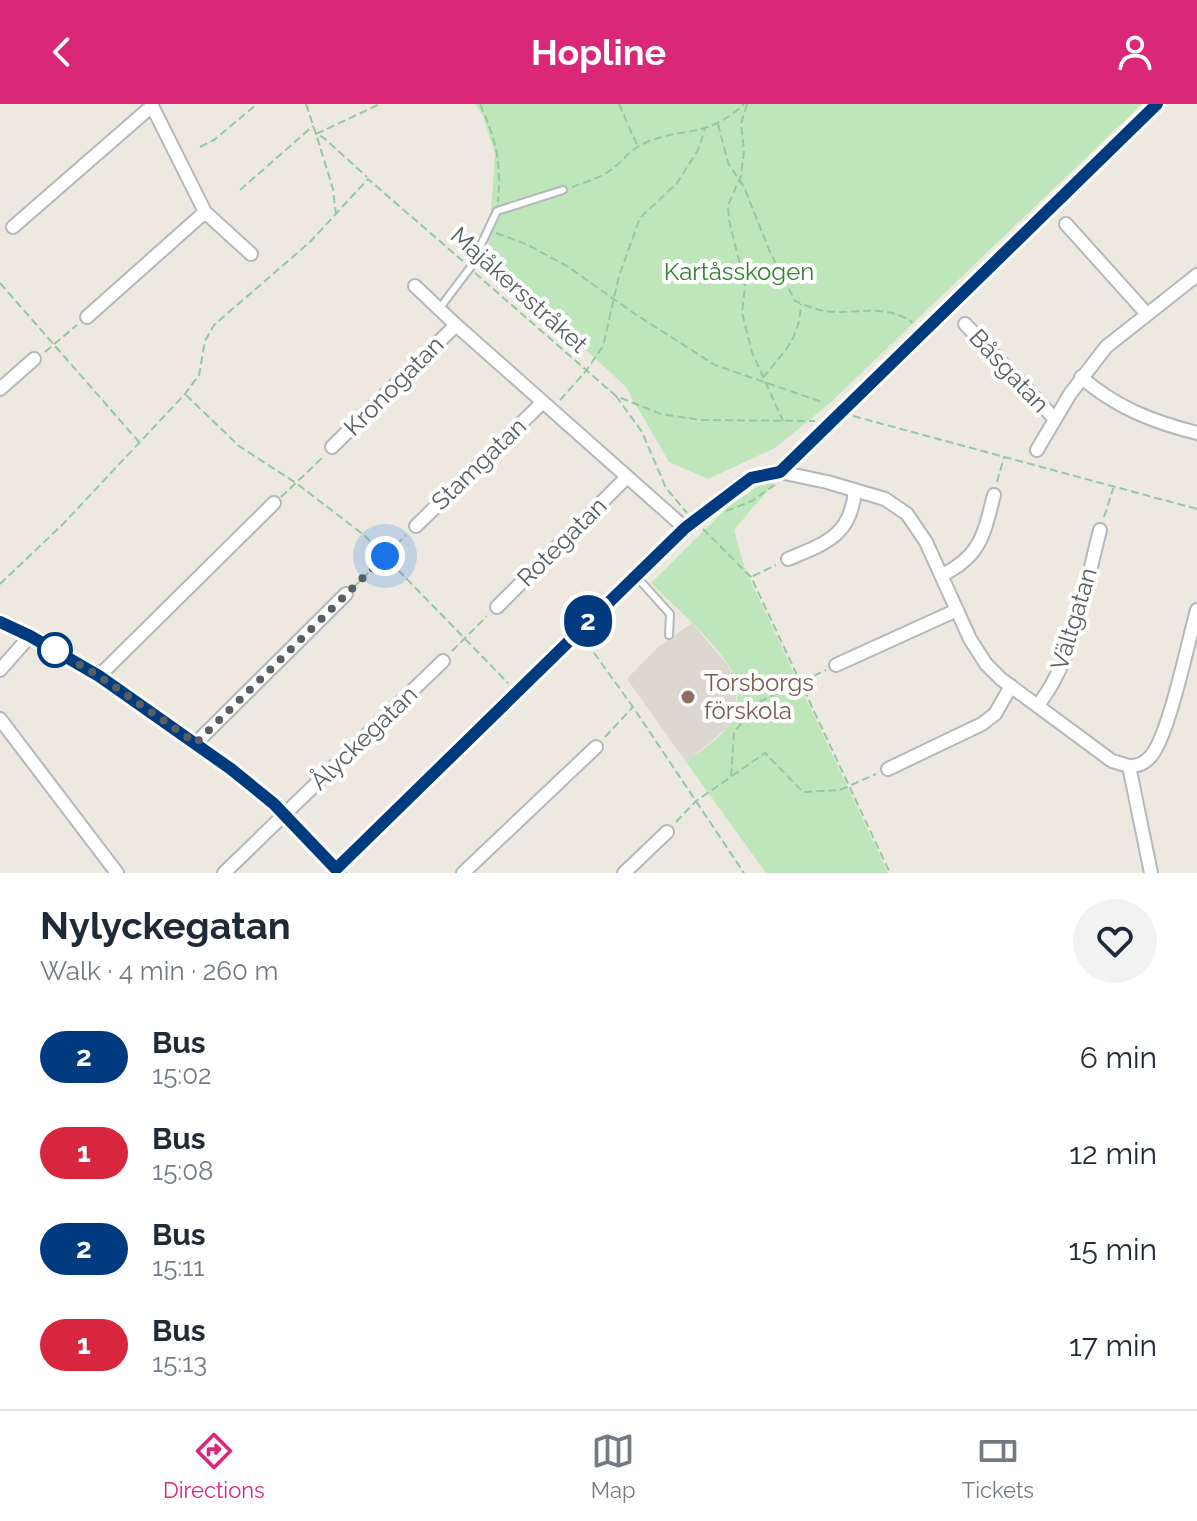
<!DOCTYPE html>
<meta charset="utf-8">
<style>
:root{--surface:#fff;--page:#f2f2f3;--text:#1f2937;--muted:#747a83;--line:#e0e1e3;--accent:#db2777}
body{margin:0;font-family:Raleway,sans-serif;background:var(--page);color:var(--text);height:100vh;display:flex;flex-direction:column;font-size:30px;white-space:nowrap}
*{box-sizing:border-box;margin:0}
p{font-size:26px;color:var(--muted)}
.icon{flex:none;width:44px;height:44px;fill:none;stroke:currentColor;stroke-width:2;stroke-linecap:round;stroke-linejoin:round}
.map{position:relative;height:769px;overflow:hidden}
.side{display:flex;flex-direction:column;background:var(--surface);flex:1}
.side>*{flex:none}
.badge{padding:0 16px;border-radius:26px;font-size:28px;line-height:52px}
.you{position:absolute;width:40px;height:40px;margin:-20px;border:6px solid #fff;border-radius:50%;background:#1a73e8;box-shadow:0 0 0 12px #1a73e833}
.map>.badge{position:absolute;translate:-50% -50%;box-shadow:0 0 0 4px #fff}
.round{display:grid;place-items:center;flex:none;width:84px;height:84px;border-radius:42px;background:var(--page)}
.head{display:flex;align-items:center;justify-content:space-between;height:136px;padding:0 40px}
h1{font-size:38px;font-weight:700;line-height:60px}
ul{padding:0;list-style:none}
li{display:flex;align-items:center;gap:24px;height:96px;padding:0 40px}
li div{flex:1}
li b{display:block;font-size:30px}
li em{font-style:normal}
li .badge{min-width:88px;font-weight:700;text-align:center}
header{display:flex;justify-content:space-between;align-items:center;height:104px;padding:0 40px;background:var(--accent);color:#fff;font-size:36px;font-weight:700}
.tabs{display:flex;justify-content:space-around;align-items:center;height:112px;border-top:2px solid var(--line);background:var(--surface);font-size:22px;color:var(--muted)}
.tabs a{display:grid;justify-items:center;gap:4px}
.tabs .active{color:var(--accent)}
.map>svg:first-child{display:block}
.education{fill:#ddd8cf}
.green{fill:#bfe6bb}
.lines{fill:none;stroke-linecap:round;stroke-linejoin:round}
.lane-casing{stroke:#b3b8bc;stroke-width:10}
.street-casing{stroke:#b3b8bc;stroke-width:16}
.path{stroke:#94c89f;stroke-width:2;stroke-dasharray:8 4;stroke-linecap:butt}
.lane{stroke:#fff;stroke-width:6}
.street{stroke:#fff;stroke-width:12}
.line-casing{stroke:#fff;stroke-width:18}
.line{stroke:#003b80;stroke-width:12}
.walk{stroke:#595e62;stroke-width:8;stroke-dasharray:0 14.4}
.stop-dot{fill:#fff;stroke:#003b80;stroke-width:4}
.education-dot{fill:#8d6e63;stroke:#fff;stroke-width:3}
.labels{text-anchor:middle;stroke-width:8;stroke-linejoin:round;paint-order:stroke}
.park-label{font-size:24px;fill:#328330;stroke:#fff}
.street-label{font-size:24px;fill:#595e62;stroke:#fff}
.education-label{font-size:24px;fill:#785e54;stroke:#fff;text-anchor:start}
</style>
<header><svg class="icon" aria-label="back" viewBox="0 0 24 24"><path d="M15 5l-7 7 7 7"/></svg>Hopline<svg class="icon" aria-label="person" viewBox="0 0 24 24"><circle cx="12" cy="8" r="4"/><path d="M4 21q1-7 8-7t8 7"/></svg></header>
<div class="map">
<svg width="1197" height="769" viewBox="0 0 1197 769">
<rect width="100%" height="100%" fill="#ede9e0"/>
<!-- education -->
<path class="education" d="M692,519L726,559L737,576L735,609L727,624L686,658L627,575L657,544Z"/>
<!-- green -->
<path class="green" d="M475,0H1142L830,299L775,344L708,375L669,358L625,282L572,233L501,175L488,148L495,50L483,12Z
M774,379L734,426L745,465L888,769H766L686,658C699,647 719,636 729,621C736,610 741,585 735,573C721,542 676,504 651,479L729,402L760,381Z"/>
<g class="lines">
<!-- lane casing -->
<g class="lane-casing">
<path id="lane" d="M439,205L470,164L497,107L563,86
M635,471L670,510L669,531"/>
</g>
<!-- street casing -->
<g class="street-casing">
<path id="street" d="M151,0L205,108L251,150
M1066,120L1146,209
M13,123L152,2
M415,182L456,221L685,424
M87,213L205,108
M965,220L1054,314
M1081,273C1115,303 1153,318 1197,329
M0,285L34,255
M332,343L456,221
M1037,346L1070,290L1106,243L1197,171
M780,368L1157,0
M416,422L543,298
M788,455C826,439 851,432 855,386
M942,471C981,452 984,430 994,391
M497,503L627,373
M0,518L30,532L99,572L231,665L285,711L339,769
M836,561L957,506
M0,566L30,532
M99,572L274,399
M1038,601C1075,554 1085,483 1100,426
M0,615L117,769
M196,639L346,490
M1129,662C1138,662 1144,660 1151,652C1169,631 1188,538 1197,506
M888,665L982,620L995,610L1011,582
M336,765L685,424L742,379L769,369L780,368L827,378L885,395L907,410L926,438L970,535L986,560L1001,575L1112,657L1129,662L1151,769
M224,769L443,557
M463,769L596,643
M624,769L667,728"/>
</g>
<!-- path -->
<path class="path" d="M306,0L316,30L324,34L367,73
M480,0C497,39 501,56 498,98
M619,0L637,41
M747,0L741,20L744,46L741,72L728,101L729,116L745,181L742,209L752,248L783,317
M718,20L728,59L744,83L770,148L795,197C803,200 811,204 820,206C852,213 884,197 913,219
M200,43L214,36L257,0
M572,83C585,78 601,74 612,65C622,58 630,46 641,41C680,21 705,37 744,0
M240,86L313,22
M336,111L333,85L316,30L380,0
M496,129L526,140L567,162L635,210L715,261L822,298
M475,169L616,292L661,310L700,316L815,317
M0,179L139,338
M45,248L77,221
M763,274C784,246 799,238 801,200
M186,291L239,342L296,379L364,431L508,579
M616,292L642,328L666,384L687,409
M560,296L586,267L603,242L619,172L640,114L677,79L698,46L705,25
M853,312L1197,405
M997,378L1004,353
M281,393L323,353
M726,407L752,397L776,380
M1104,413L1114,382
M703,425L751,473L890,769
M753,472L776,461
M0,480L63,420L185,290L199,271L205,237L214,221L310,138L368,75L465,159
M354,483L406,431
M587,539L633,603L744,769
M452,547L487,512
M605,633L633,603
M732,672L765,649L803,688L840,686L876,670
M676,718L696,697L731,673L734,628L761,597L826,566"/>
<!-- lane -->
<use href="#lane" class="lane"/>
<!-- street -->
<use href="#street" class="street"/>
</g>
<g class="lines">
<!-- line casing -->
<g class="line-casing">
<path id="line" d="M0,518L30,532L99,572L231,665L274,700L336,765L685,424L751,374L780,368L784,364L1157,0"/>
</g>
<!-- line -->
<use href="#line" class="line"/>
<!-- walk -->
<path class="walk" d="M55,546L99,572L196,639L385,452"/>
</g>
<!-- markers -->
<circle class="stop-dot" cx="55" cy="546" r="16"/>
<circle class="education-dot" cx="688" cy="593" r="8"/>
<g class="labels">
<!-- park labels -->
<g class="park-label">
<text x="739" y="176">Kartåsskogen</text>
</g>
<!-- street labels -->
<g class="street-label">
<text transform="translate(519 186) rotate(42)" y="8">Majåkersstråket</text>
<text transform="translate(1009 267) rotate(47)" y="8">Båsgatan</text>
<text transform="translate(394 282) rotate(-45)" y="8">Kronogatan</text>
<text transform="translate(479 360) rotate(-44)" y="8">Stamgatan</text>
<text transform="translate(562 438) rotate(-45)" y="8">Rotegatan</text>
<text transform="translate(1074 515) rotate(-73)" y="8">Vältgatan</text>
<text transform="translate(364 634) rotate(-44)" y="8">Ålyckegatan</text>
</g>
<!-- education labels -->
<g class="education-label">
<text x="704" y="587">Torsborgs<tspan x="704" dy="28">förskola</tspan></text>
</g>
</g>
</svg>
<div class="you" style="left:385px;top:452px"></div>
<b class="badge" style="left:588px;top:517px;background:#003b80;color:#fff">2</b>
</div>
<section class="side">
<div class="head"><div><h1>Nylyckegatan</h1><p>Walk · 4 min · 260 m</p></div><a class="round"><svg class="icon" aria-label="heart" viewBox="0 0 24 24"><path d="M12 20l-8-8c-3-5 5-10 8-4 3-6 11-1 8 4z"/></svg></a></div>
<ul>
<li><span class="badge" style="background:#003b80;color:#fff">2</span><div><b>Bus</b><p>15:02</p></div><em>6 min</em></li>
<li><span class="badge" style="background:#d7263d;color:#fff">1</span><div><b>Bus</b><p>15:08</p></div><em>12 min</em></li>
<li><span class="badge" style="background:#003b80;color:#fff">2</span><div><b>Bus</b><p>15:11</p></div><em>15 min</em></li>
<li><span class="badge" style="background:#d7263d;color:#fff">1</span><div><b>Bus</b><p>15:13</p></div><em>17 min</em></li>
</ul>
</section>
<nav class="tabs">
<a class="active"><svg class="icon" aria-label="directions" viewBox="0 0 24 24"><path d="M12 3l9 9-9 9-9-9zM9 14v-3h6M13 9l2 2-2 2"/></svg>Directions</a>
<a><svg class="icon" aria-label="map" viewBox="0 0 24 24"><path d="M3 6l6-2 6 2 6-2v14l-6 2-6-2-6 2zM9 4v14M15 6v14"/></svg>Map</a>
<a><svg class="icon" aria-label="tickets" viewBox="0 0 24 24"><path d="M3 7h18v10H3zM15 7v10"/></svg>Tickets</a>
</nav>
